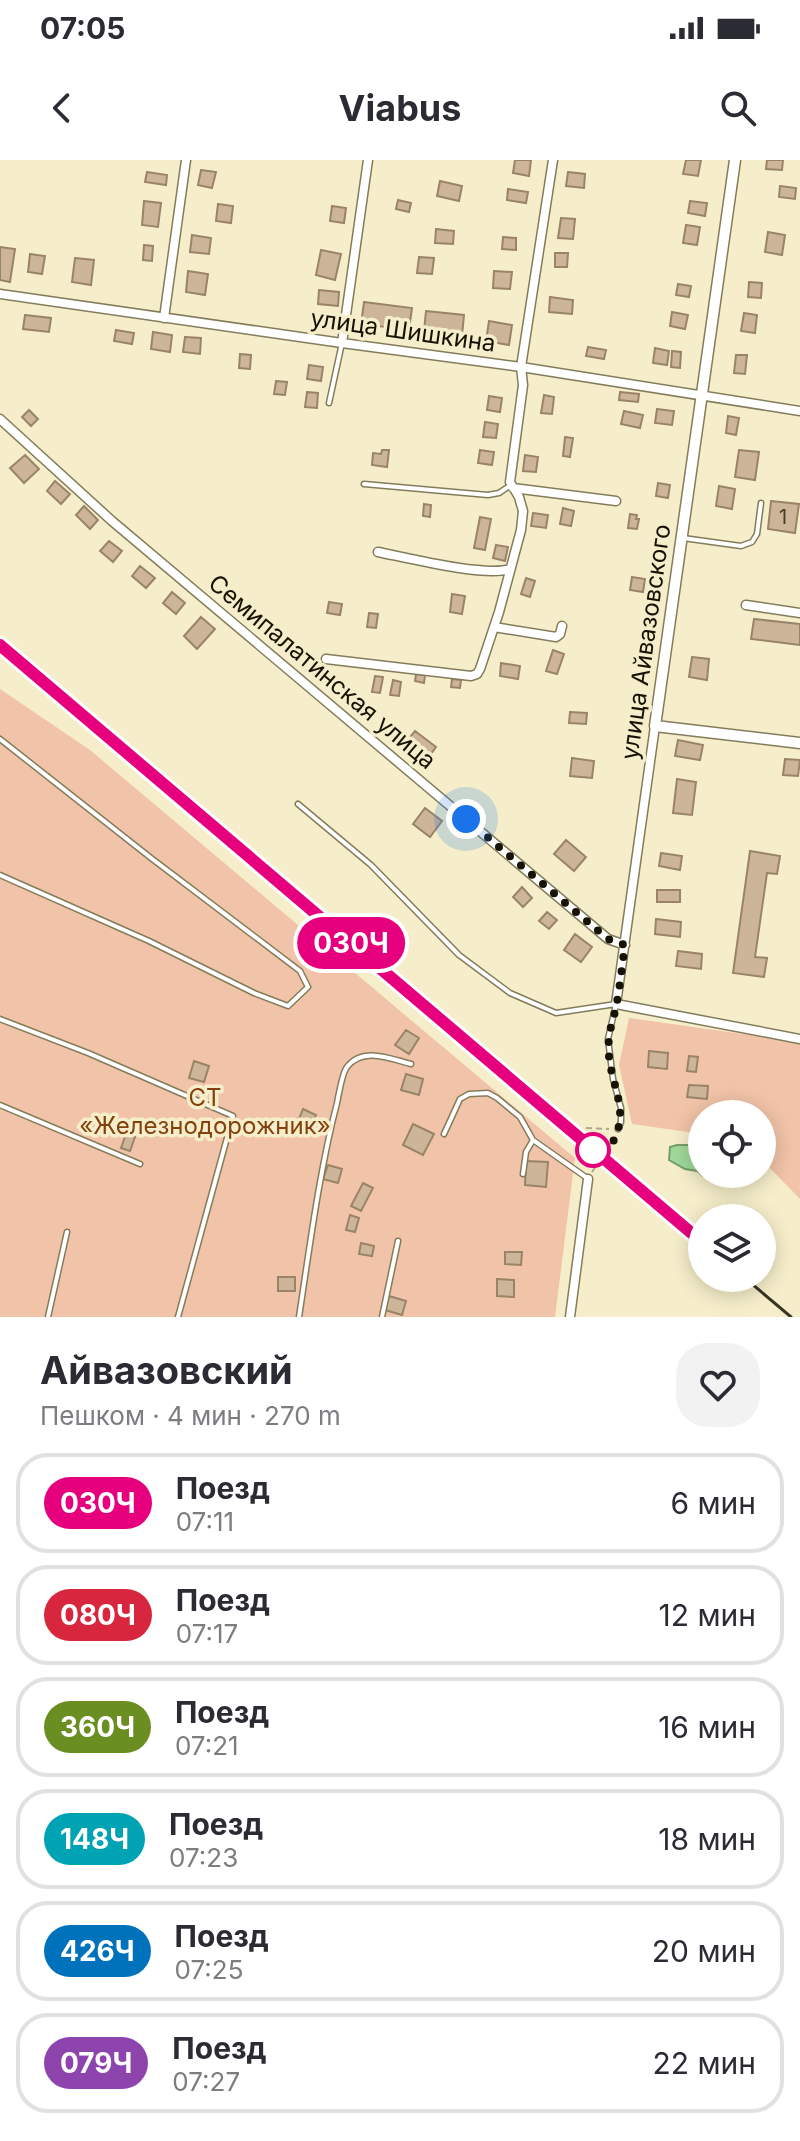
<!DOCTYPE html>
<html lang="ru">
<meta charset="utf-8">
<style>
:root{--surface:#fff;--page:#f2f2f3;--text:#2b2b33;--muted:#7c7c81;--line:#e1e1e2}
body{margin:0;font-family:Inter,sans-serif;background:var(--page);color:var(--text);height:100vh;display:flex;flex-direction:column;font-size:30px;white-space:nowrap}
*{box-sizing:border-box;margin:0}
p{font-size:26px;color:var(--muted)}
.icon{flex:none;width:44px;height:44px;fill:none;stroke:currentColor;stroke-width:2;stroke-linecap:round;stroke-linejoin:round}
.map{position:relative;height:1157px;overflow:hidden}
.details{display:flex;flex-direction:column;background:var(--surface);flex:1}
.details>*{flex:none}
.badge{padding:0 16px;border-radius:26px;font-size:28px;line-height:52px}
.buttons{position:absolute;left:688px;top:940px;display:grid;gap:16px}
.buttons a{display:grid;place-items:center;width:88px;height:88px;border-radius:50%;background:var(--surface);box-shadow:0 4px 20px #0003;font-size:40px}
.you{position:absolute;width:40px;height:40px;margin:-20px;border:6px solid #fff;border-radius:50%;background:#1a73e8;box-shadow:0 0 0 12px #1a73e833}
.map>.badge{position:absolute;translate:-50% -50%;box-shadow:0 0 0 4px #fff}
.round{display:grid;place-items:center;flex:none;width:84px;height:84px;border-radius:32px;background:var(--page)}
.head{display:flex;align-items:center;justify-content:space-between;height:136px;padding:0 40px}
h1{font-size:38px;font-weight:700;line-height:60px}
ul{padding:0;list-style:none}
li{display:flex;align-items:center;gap:24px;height:100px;margin:0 16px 12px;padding:0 24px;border:4px solid var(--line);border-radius:32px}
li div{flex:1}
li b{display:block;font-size:30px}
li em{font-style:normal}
li .badge{min-width:88px;font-weight:700;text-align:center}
.status{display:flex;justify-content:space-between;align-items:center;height:56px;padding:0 40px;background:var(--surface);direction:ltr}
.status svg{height:22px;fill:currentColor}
header{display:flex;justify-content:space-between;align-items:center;height:104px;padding:0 40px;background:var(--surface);font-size:36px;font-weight:700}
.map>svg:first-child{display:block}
.green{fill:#f1c3a8}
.water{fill:#a0da9a;stroke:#779e6e;stroke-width:2}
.building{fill:#ccb598;stroke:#9a8468;stroke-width:2}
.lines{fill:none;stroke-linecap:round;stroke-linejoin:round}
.service-casing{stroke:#837c5b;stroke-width:7}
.minor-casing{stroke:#837c5b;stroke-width:11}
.tertiary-casing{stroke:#837c5b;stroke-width:13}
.path{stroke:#aea78b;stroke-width:2;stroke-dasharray:6 4;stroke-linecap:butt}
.service{stroke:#fff;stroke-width:4}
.minor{stroke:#fff;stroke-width:8}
.tertiary{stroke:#fff;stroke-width:10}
.rail{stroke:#393524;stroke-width:3}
.line-casing{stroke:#fff;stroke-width:18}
.line{stroke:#e6007e;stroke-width:12}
.walk{stroke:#161306;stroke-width:8;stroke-dasharray:0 14.4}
.stop-dot{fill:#fff;stroke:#e6007e;stroke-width:4}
.labels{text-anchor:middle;stroke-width:7;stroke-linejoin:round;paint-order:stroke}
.number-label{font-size:20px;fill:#443c2a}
.street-label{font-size:24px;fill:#161306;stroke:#f6eeca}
.park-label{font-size:24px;fill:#84410e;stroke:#f6eeca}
</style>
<div class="status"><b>07:05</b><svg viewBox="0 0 49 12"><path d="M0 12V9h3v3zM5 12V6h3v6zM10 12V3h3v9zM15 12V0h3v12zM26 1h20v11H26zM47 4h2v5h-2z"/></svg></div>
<header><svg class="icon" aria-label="back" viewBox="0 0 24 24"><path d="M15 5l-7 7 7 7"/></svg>Viabus<svg class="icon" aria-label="search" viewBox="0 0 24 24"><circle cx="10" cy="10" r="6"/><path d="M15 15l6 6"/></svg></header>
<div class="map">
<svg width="800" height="1157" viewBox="0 0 800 1157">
<rect width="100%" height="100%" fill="#f6eeca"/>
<!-- green -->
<path class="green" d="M0,529L90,590L575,998L555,1157H0Z
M629,858L800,882V1039L762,1000V954H702V974L632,964L619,905Z"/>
<!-- water -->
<path class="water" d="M677,985H702V1014H752L755,1020L739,1021L703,1016L697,1011L685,1009L669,1000L670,987Z"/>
<!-- building -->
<path class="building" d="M515,0H531L529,16L513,13Z
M686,0H701L698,16L683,14Z
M767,0H783L782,10L766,9Z
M201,10L216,12L212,28L198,25Z
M147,12L167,15L166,25L145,22Z
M568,12L585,14L584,28L566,26Z
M440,21L462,26L459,41L437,36Z
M780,26L796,28L795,39L779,37Z
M508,29L528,32L526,43L507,40Z
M398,40L411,43L409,52L396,49Z
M144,41L161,43L158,67L142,65Z
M690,41L707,43L705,56L688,53Z
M218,44L233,46L231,63L216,61Z
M332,46L346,48L344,63L330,61Z
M561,58L575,59L573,79L558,78Z
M686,65L700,67L697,85L683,83Z
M436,69L454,71L453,84L435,83Z
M768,72L785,75L782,95L765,92Z
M192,75L211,78L209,94L190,92Z
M503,77L516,78V90L502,89Z
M144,85L153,86L152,101L143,100Z
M0,87L15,89L10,122L0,120Z
M321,90L341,94L335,120L316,115Z
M555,93H568L567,107H555Z
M30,94L45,96L42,114L28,112Z
M419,97L434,98L432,114L417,113Z
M75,98L94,100L91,125L72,122Z
M188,111L208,114L205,135L186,132Z
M494,111L512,112L510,129L493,128Z
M749,122L762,123L761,138L748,137Z
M678,124L691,126L689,137L676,135Z
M319,130L339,132L338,146L318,144Z
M550,137L573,140L572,154L549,152Z
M364,142L412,148L409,170L361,164Z
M426,151L464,155L462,176L424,171Z
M672,152L688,155L685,169L670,166Z
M744,153L757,155L755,173L741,171Z
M25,155L51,158L49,172L23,169Z
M489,161L512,165L509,185L486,181Z
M116,170L134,173L132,184L114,181Z
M153,172L172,175L170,192L151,189Z
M185,177L201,178L200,194L183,192Z
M588,187L606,190L604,199L586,196Z
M655,188L669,191L667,205L653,203Z
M672,191L681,192L680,208L671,207Z
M240,194L251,195L250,209L239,208Z
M736,195H747L745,214L734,213Z
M309,205L323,207L321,221L307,219Z
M276,221L287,222L285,235L274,234Z
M307,232L318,233L317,248L305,247Z
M620,232L639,234L638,242L619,240Z
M544,235L554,237L552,254L541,253Z
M489,236L502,238L500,252L487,250Z
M657,249L674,251L672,265L655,263Z
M29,250L38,259L31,266L22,257Z
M624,251L643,255L640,268L621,264Z
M728,256L739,258L736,275L726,273Z
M485,262L498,264L496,278L483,277Z
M565,277L573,278L570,297L563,296Z
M382,290H389L387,307L372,305L373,293L381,294Z
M480,290L494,292L492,305L478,303Z
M739,290L759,292L755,320L735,317Z
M25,295L39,309L24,323L10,308Z
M525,295L538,297L536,312L523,311Z
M55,321L70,334L61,344L47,331Z
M658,323L670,325L668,338L656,336Z
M719,326L735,329L732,349L716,346Z
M771,341L799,344L795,373L768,369Z
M424,344L431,345L430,357L423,356Z
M84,346L98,360L90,369L76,355Z
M563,348L574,351L571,366L560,364Z
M533,353L548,355L546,368L531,366Z
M630,354L637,355L636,359H639L637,369L628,368Z
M480,357L491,359L485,390L474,388Z
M109,381L122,391L113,402L100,391Z
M496,385L508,387L505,401L493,398Z
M140,406L155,418L146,428L132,416Z
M632,417L645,419L643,432L630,430Z
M526,418L535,421L530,437L521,434Z
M172,432L185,443L176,454L163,443Z
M452,434L465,436L462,454L450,452Z
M329,442L342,444L340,455L327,453Z
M369,453L378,454L376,468L367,467Z
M201,457L215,469L197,489L184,476Z
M754,459L800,464V485L751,479Z
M553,490L564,494L557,514L546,511Z
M692,497L709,499L707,520L689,517Z
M501,503L520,506L518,519L500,516Z
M416,514L425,515L424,523L415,521Z
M375,516L383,517L380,533L372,532Z
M452,519L461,520L460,528L451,527Z
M393,520L401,522L399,536L390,535Z
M570,552L587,553L586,564L569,563Z
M415,571L436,587L428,598L407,581Z
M678,580L703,585L700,600L675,596Z
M572,598L594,601L592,618L570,616Z
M785,599L800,600L798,616L783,615Z
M677,619L696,622L692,655L673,653Z
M425,648L442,661L430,677L413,664Z
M566,680L586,697L574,711L554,694Z
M750,691L780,696L777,714L767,713L755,797L767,798L764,817L733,813Z
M661,693L682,696L680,710L659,706Z
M522,727L532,738L523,747L513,737Z
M657,730H680V742H657Z
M547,752L557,760L549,769L539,761Z
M656,759L681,762L680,777L655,774Z
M575,774L592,787L581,802L564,790Z
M678,791L702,794L701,809L676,806Z
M406,870L419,878L409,894L395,885Z
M649,891L668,893L667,909L648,907Z
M689,896L698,897L696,912L687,911Z
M194,901L209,906L204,922L189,918Z
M406,914L423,919L419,935L401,930Z
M689,925L708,926L707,939L687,937Z
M303,949L316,955L311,964L299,959Z
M413,964L434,974L423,995L403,985Z
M126,974L135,977L130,991L121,988Z
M526,1001L548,1002L546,1027L525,1025Z
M328,1005L342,1009L338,1023L323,1019Z
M363,1023L373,1028L361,1051L351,1046Z
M350,1055L359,1058L355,1072L346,1070Z
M361,1083L374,1086L372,1096L359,1094Z
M505,1092H522L521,1105L505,1104Z
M278,1117H295V1131H278Z
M497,1119L514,1120V1137L497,1136Z
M389,1136L406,1141L402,1155L385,1150Z"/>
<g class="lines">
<!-- service casing -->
<g class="service-casing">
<path id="service" d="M329,243L342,183
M364,324L488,335L499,333L511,325
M683,378L741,386L752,382L757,374L761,343
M0,579L151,698L300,811L308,827L288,846L254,833L149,781L0,715
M298,644L371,705L459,795L510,833L556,853L616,844L608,879L613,919L621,948V962L618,969
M0,859L88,893L233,956L178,1157
M0,945L140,1004
M444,974L460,939L469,934L488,933L497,938L520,957L533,980L587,1018
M523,1014L526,992L533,980
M48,1157L67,1072
M299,1157C310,1085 319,1013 337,943C339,934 342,913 347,907C363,886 391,899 411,904
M382,1157L398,1081"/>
</g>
<!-- minor casing -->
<g class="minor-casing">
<path id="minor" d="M0,134L342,183L521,207L800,251
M164,158L186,0
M342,183L368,0
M0,259L112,361L608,779L625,785
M513,328L616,341
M378,392C408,398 484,417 510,409
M746,445L800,453
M494,467L556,477L560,474L562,466
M326,499L471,516L477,514L480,509L499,452L521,370L523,351L519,337L510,322L523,225L521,207L553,0
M655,566L616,844L800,879
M570,1157L588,1019"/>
</g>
<!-- tertiary casing -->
<g class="tertiary-casing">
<path id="tertiary" d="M735,0L655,566L800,583"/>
</g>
<!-- path -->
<path class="path" d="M586,968L609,969
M599,1002L613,1014
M592,1012L614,978"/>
<!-- service -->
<use href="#service" class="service"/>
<!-- minor -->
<use href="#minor" class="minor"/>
<!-- tertiary -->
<use href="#tertiary" class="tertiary"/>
<!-- rail -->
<path class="rail" d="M0,485L702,1082
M745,1118L791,1157"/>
</g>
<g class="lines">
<!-- line casing -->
<g class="line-casing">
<path id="line" d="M0,485L702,1082"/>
</g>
<!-- line -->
<use href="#line" class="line"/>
<!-- walk -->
<path class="walk" d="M466,659L608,779L625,785C622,806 620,827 616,847C614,857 610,868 609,878C604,925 641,953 602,997L593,990"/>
</g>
<!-- markers -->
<circle class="stop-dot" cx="593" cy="990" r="16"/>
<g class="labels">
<!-- number labels -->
<g class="number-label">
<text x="783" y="364">1</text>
</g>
<!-- street labels -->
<g class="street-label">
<text transform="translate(403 171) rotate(8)" y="8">улица Шишкина</text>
<text transform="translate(646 482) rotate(-82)" y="8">улица Айвазовского</text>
<text transform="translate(322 512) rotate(40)" y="8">Семипалатинская улица</text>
</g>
<!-- park labels -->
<g class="park-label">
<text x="205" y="946">СТ<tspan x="205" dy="28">«Железнодорожник»</tspan></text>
</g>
</g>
</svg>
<div class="buttons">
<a><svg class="icon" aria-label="locate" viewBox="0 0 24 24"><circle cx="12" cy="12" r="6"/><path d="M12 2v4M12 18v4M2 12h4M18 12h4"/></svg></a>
<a><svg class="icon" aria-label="layers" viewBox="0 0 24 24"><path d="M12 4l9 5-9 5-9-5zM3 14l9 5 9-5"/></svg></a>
</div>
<div class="you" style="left:466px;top:659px"></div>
<b class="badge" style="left:351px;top:783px;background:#e6007e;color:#fff">030Ч</b>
</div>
<section class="details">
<div class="head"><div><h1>Айвазовский</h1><p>Пешком · 4 мин · 270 m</p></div><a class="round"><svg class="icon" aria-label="heart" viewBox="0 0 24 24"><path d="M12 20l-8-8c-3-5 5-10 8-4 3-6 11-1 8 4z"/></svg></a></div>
<ul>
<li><span class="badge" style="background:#e6007e;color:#fff">030Ч</span><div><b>Поезд</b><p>07:11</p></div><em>6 мин</em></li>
<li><span class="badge" style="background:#d7263d;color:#fff">080Ч</span><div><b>Поезд</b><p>07:17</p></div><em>12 мин</em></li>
<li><span class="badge" style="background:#6b8e23;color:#fff">360Ч</span><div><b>Поезд</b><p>07:21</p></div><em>16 мин</em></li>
<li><span class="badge" style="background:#00a3b4;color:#fff">148Ч</span><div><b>Поезд</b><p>07:23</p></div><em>18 мин</em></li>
<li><span class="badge" style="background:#0072bc;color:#fff">426Ч</span><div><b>Поезд</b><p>07:25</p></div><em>20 мин</em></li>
<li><span class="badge" style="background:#8e44ad;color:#fff">079Ч</span><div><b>Поезд</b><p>07:27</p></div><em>22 мин</em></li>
</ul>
</section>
